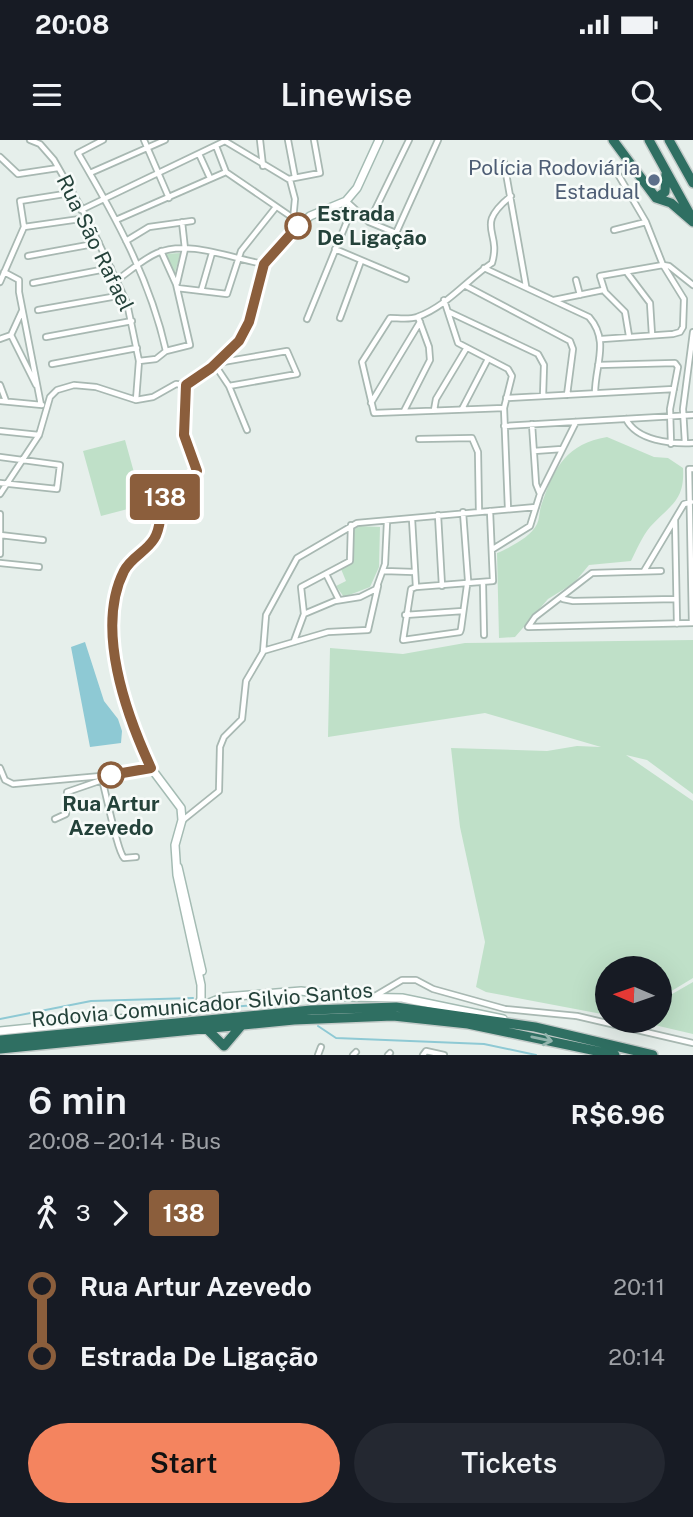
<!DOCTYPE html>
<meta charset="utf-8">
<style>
:root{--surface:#171b24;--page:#242831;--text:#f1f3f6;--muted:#9ea1a6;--accent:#f4845f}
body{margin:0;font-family:"Public Sans",sans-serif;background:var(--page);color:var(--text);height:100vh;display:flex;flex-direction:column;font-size:26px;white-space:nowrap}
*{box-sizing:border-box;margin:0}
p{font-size:23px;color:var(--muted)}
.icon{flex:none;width:38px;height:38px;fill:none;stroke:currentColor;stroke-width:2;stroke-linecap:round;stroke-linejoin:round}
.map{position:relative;height:915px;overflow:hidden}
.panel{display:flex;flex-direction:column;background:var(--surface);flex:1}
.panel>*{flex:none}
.badge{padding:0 14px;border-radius:5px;font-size:24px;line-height:46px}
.needle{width:46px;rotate:272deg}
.tools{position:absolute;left:595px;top:816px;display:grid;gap:14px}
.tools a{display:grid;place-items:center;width:77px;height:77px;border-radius:50%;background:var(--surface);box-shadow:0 7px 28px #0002;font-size:35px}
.map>.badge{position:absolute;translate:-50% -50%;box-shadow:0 0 0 4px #fff}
.legs{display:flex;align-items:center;gap:10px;height:77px;padding:0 28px;font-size:23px}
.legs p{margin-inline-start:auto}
.head{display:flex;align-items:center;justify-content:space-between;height:119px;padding:0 28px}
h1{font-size:38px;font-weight:600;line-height:52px}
.cta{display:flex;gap:14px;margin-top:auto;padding:14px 28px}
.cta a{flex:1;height:80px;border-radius:42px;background:var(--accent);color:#111;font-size:28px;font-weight:600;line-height:80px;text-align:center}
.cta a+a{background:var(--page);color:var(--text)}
ul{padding:0 28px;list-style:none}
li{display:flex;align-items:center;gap:24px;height:70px;font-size:26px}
li i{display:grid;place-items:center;width:10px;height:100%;margin:0 9px;background:currentColor}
li i::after{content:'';width:18px;height:18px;margin:-9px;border:5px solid;border-radius:50%;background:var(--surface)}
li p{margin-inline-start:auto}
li:first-child i{background:linear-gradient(#0000 50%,currentColor 0)}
li:last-child i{background:linear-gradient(currentColor 50%,#0000 0)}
.status{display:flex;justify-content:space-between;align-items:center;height:49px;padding:0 35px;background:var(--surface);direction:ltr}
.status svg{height:19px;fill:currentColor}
header{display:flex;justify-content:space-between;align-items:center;height:91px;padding:0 28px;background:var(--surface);font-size:32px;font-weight:600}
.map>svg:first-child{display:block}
.green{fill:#bfe0c8}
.water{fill:#8ec9d4}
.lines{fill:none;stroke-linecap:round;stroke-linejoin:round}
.stream{stroke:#8ec9d4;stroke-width:2}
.street-casing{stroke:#a8b8b2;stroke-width:8}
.secondary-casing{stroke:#a4bbb3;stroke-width:10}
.highway-casing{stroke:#c2cac8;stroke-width:12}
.street{stroke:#fff;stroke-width:4.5}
.secondary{stroke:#fff;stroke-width:7}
.highway{stroke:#2f6f62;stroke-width:9}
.oneway{stroke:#93b5ae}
.line-1-casing{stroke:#fff;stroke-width:16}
.line-1{stroke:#8b5e3c;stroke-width:10}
.service-dot{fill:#5c6f8a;stroke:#f7fbf9;stroke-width:2.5}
.stop-1-dot{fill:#fff;stroke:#8b5e3c;stroke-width:3.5}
.labels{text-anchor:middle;stroke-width:5;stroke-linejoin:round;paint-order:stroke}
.service-label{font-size:21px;fill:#4e5e75;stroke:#f7fbf9;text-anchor:end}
.stop-label{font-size:21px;font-weight:bold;fill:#24423a;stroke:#f7fbf9;text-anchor:start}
.street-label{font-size:21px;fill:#24423a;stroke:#f7fbf9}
</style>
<div class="status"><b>20:08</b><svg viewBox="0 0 49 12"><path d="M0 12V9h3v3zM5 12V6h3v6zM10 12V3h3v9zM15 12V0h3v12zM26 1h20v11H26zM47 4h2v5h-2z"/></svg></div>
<header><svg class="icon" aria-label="menu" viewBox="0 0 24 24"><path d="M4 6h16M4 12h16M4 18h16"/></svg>Linewise<svg class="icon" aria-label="search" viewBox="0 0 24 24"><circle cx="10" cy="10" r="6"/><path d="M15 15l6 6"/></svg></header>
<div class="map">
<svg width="693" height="915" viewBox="0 0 693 915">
<rect width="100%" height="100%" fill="#e6efeb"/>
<!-- green -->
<path class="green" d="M180,113V115L174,136L164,114Z
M607,297L654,317L668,318L683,328C685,361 670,365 650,387C642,397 637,409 631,421L589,425L574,443L548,459L515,497L499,498L497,413C509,408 531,397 537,384C540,378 539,370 542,363C555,326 567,304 607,297Z
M125,300L143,365L101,376L83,311Z
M359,386L380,387L379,427L370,447L344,457L336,446L346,441L341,429L352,422L354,389Z
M693,500V654L647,620L626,615L693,661V838L660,858V828H607V875L486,852L476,847L485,802L460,687L451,608L547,611L577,606L601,607L485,573L328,597L330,508L403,514L465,503Z
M693,842V894L633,880H660V861Z"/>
<!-- water -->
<path class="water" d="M85,502L104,561L118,579L122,591L121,603L90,607L71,507Z"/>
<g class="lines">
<!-- stream -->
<path class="stream" d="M218,868L296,862
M0,879L91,861L193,858
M318,886L336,898L484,904L536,915"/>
<!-- street casing -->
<g class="street-casing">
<path id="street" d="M30,0L40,4L54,20L87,78L127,163L139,221L136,260
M103,0L78,13C115,76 150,139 166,211
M144,0L169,58
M260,0L263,26
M288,0L295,37
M225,1L290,40L295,59L292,91
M216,6L226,32L293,78
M199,14L210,38
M0,17L18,34L58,28
M504,22L526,146
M90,33L165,0
M289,39L320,33L314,0
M346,61L369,82L396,93L438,0
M81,70L225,1
M116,80L226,32
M369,82L409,0
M24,87L87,78
M614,90L646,82
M126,101L149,87L192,81
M335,109L406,139
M28,116L99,103
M484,128L589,177C610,201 595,225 595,253
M4,132L19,140V152L41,265
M628,134L650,163L652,195
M117,140C130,131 143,119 157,113C188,99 233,119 264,124
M576,140L580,155
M0,142L24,87L20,61L71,53
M33,143L111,128
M177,143L185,109L182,82
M466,146L570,201L573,209L567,255
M177,148L227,154L241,111L276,67
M201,151L212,113
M444,160L458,203L508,229L512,236L504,268L508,369
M554,160L603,150
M38,170L123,155
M22,171L11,195L36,245
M449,172L538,214L544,225L543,256
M340,178L361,121
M307,179L352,69
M629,196L625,172L605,152L600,136L663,125L669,126L693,145
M46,197L132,181
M0,199L11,195
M602,199L673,194L680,192L683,187L684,159L663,125L646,82L619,36
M139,221L156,219L166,211L190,205L176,144L161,111
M217,223L287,211L297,234L229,246L247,290
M52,224L137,208
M215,225L229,246
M598,225L675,223L678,227L670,269L671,304
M0,245L6,261
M506,258L674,249
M0,261L42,265
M371,263L420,182
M504,268L374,273L362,222L390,178C398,178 409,180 417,177C446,167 468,139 492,123C502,90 473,87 511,56
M462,269L488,219
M434,270L436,259L466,209
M404,271L430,220L429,207L418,177
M626,279C637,301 671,304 693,303
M532,284L536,344L540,354
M504,286L693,275
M0,291L39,295
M419,299L472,298L478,312L479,372
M685,303L683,269L693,192
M534,311L562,309
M0,317L60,325L57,349L0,343
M0,354L39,295L50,257L57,250L74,245L96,247L136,260L153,257L176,244L186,245
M463,372L468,440L467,445L461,489L460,492L403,500L411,449L416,447L493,441L490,371
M0,374V414
M438,375L442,446
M412,379L416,447
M675,380L677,484
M0,395L43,400
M493,409L530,386L540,354L576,282
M0,423L39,427
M384,431L414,432
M644,431L684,364L691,362
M661,431L592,433L535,477L528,487L693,483
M326,434L339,460
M483,444L484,495
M563,459L573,461L676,459
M304,474L335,461L360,457L376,449L385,424L387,382
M405,475L463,471
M692,483L689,329H693
M294,501L304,474L301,447L350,421L351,385
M263,511L328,492L368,490L378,446
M0,628L5,640L13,644L101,636L151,628
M101,636C106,652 117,711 124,718L136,717
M55,679L66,674L67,652L102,640
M183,680L219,651L220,607L224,597L242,579L246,541L263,512L266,475L297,418L357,383L536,367
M375,856L402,840H416L433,849L505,869L577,876L693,903
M318,915L321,907
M353,915L356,912
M388,915L390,913
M423,915L426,911L444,915"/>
</g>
<!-- secondary casing -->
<g class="secondary-casing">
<path id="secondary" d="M178,727L202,831
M196,869L201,859V845L177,735L175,705L182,680L181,668L151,628L137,596L121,548L112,482L117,446L130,421L155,398L165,358L197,331L183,289L186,245L211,228L239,201L249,182L264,124L271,114L310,76L346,61L357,48L379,0
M0,891L187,872L224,857L301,851L347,857L402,858L503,879"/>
</g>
<!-- highway casing -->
<g class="highway-casing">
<path id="highway" d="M613,0L656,58L671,63L693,82
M649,0L692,78
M669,0L693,43
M656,58L665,52L666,34
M207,889L224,906L241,886
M0,900L311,870L396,867L535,887L653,915
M0,909L294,880L393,876L468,884L615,915"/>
</g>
<!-- street -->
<use href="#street" class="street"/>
<!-- secondary -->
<use href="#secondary" class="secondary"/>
<!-- highway -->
<use href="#highway" class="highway"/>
</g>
<!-- one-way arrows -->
<defs><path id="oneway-shaft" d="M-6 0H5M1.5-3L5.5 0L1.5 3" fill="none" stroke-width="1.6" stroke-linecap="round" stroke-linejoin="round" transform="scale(1.75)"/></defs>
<use class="oneway" href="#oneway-shaft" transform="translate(542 899) rotate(12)"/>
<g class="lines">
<!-- line-1 casing -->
<g class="line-1-casing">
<path id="line-1" d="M111,635L151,628C126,574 95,488 124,431C131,417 146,412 154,399C163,386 158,367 168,354C176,343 189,341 197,331L184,295L186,245L211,228L239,201L249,182L264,124L298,86"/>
</g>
<!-- line-1 -->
<use href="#line-1" class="line-1"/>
</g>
<!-- markers -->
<circle class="service-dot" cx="654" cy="40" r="7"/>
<g class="stop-1-dot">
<circle cx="298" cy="86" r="12"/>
<circle cx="111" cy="635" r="12"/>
</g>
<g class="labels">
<!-- service labels -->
<g class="service-label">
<text x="640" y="35">Polícia Rodoviária<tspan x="640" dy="24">Estadual</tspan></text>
</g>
<!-- stop labels -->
<g class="stop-label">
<text x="317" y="81">Estrada<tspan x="317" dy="24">De Ligação</tspan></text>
<text x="111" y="671" text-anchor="middle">Rua Artur<tspan x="111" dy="24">Azevedo</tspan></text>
</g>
<!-- street labels -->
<g class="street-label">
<text transform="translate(95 103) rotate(64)" y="7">Rua São Rafael</text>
<text transform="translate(202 865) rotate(-5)" y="7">Rodovia Comunicador Silvio Santos</text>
</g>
</g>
</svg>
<div class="tools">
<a><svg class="needle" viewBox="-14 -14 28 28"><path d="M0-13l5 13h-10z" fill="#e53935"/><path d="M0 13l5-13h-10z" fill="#9ea1a6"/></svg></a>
</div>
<b class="badge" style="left:165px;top:357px;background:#8b5e3c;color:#fff">138</b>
</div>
<section class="panel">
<div class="head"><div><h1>6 min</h1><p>20:08 – 20:14 · Bus</p></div><b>R$6.96</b></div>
<div class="legs"><svg class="icon" aria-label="walk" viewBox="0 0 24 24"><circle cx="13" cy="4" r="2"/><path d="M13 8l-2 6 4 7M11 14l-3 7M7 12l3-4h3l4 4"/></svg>3<svg class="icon" aria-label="forward" viewBox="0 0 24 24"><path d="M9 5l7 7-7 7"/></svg><b class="badge" style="background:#8b5e3c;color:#fff">138</b></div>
<ul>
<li><i style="color:#8b5e3c"></i><b>Rua Artur Azevedo</b><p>20:11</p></li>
<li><i style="color:#8b5e3c"></i><b>Estrada De Ligação</b><p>20:14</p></li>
</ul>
<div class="cta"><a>Start</a><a>Tickets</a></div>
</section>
